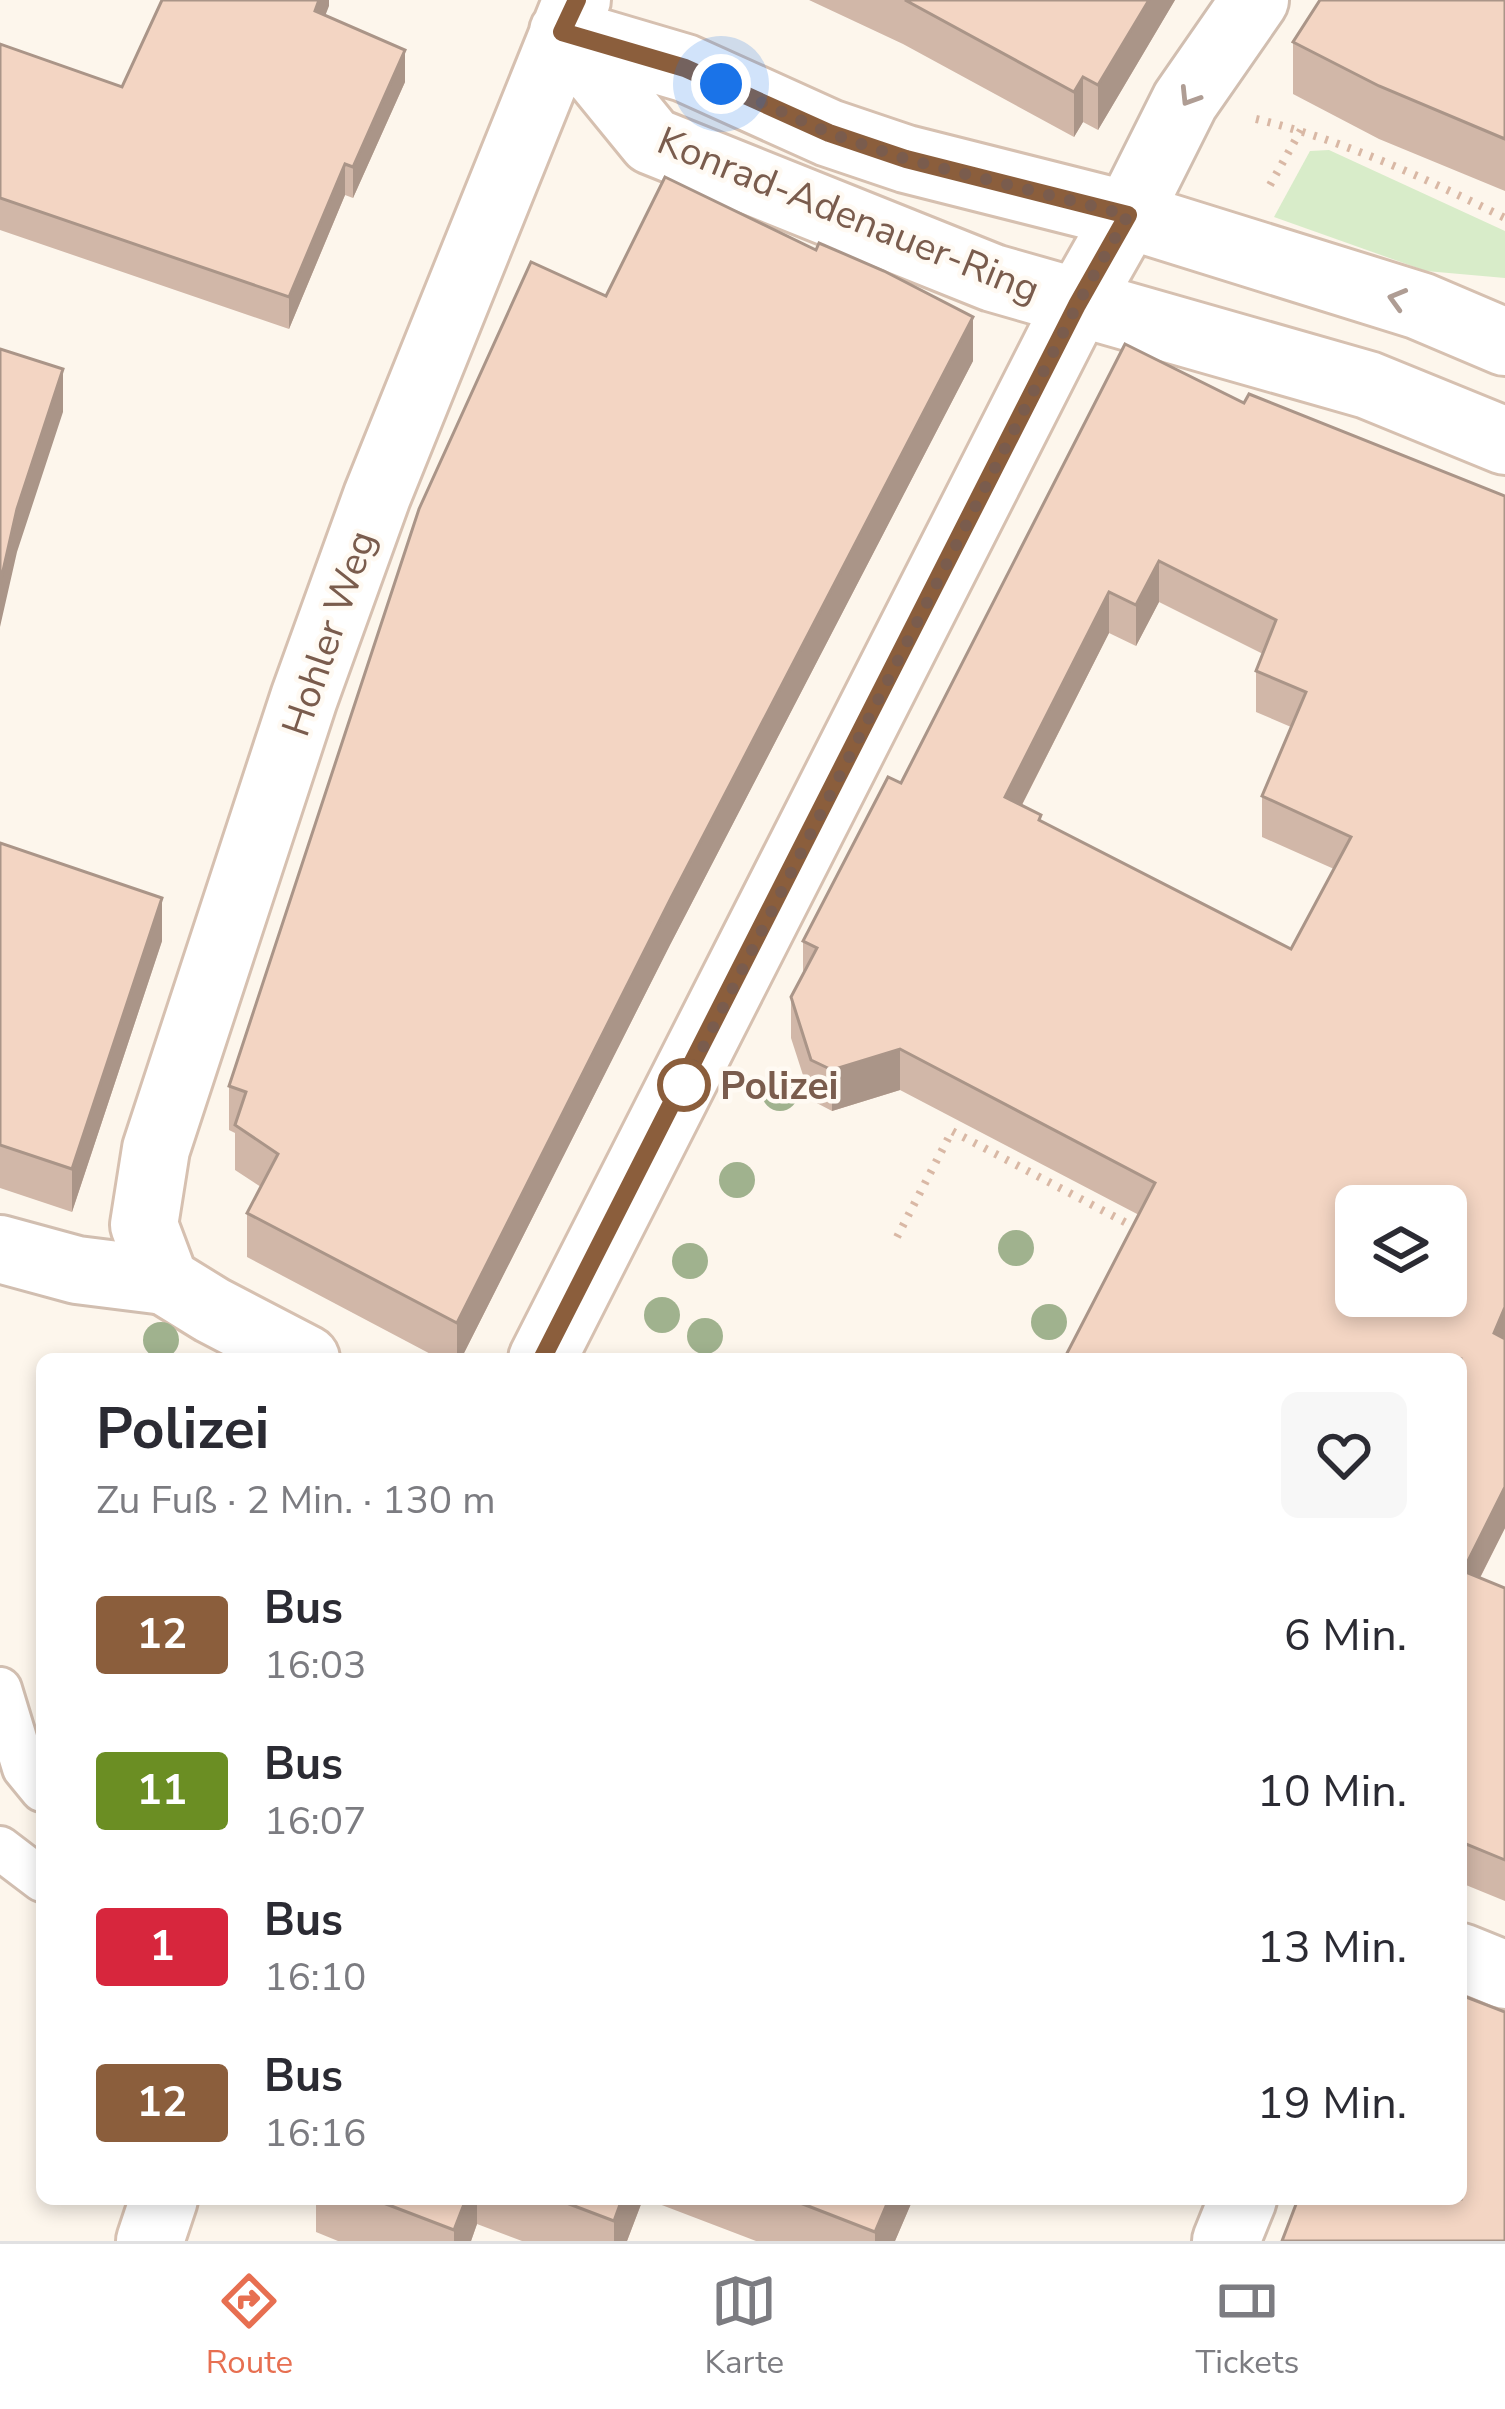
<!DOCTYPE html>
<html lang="de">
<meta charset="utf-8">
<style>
:root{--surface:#fff;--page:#f7f7f7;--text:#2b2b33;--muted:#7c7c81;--line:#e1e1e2;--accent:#e76f51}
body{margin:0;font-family:"Nunito Sans",sans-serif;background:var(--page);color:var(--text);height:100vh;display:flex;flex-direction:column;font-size:45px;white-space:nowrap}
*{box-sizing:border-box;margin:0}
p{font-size:39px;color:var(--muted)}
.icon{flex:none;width:66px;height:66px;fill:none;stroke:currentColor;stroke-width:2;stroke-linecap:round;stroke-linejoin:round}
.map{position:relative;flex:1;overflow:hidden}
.side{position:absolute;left:36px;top:1353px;width:1431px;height:852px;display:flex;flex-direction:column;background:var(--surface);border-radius:18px;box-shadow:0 6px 18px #0003}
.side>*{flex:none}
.badge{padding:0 24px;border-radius:9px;font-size:42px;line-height:78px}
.controls{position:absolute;left:1335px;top:1185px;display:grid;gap:24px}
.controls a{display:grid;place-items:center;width:132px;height:132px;border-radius:18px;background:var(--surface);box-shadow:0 6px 18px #0003;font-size:60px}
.you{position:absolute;width:60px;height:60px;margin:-30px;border:9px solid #fff;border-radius:50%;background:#1a73e8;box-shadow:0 0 0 18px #1a73e833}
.map>.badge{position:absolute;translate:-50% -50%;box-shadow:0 0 0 6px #fff}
.round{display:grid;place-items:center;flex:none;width:126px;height:126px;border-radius:18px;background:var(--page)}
.head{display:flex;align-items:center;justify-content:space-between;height:204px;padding:0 60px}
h1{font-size:57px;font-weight:700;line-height:90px}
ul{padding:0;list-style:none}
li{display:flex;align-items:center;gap:36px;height:156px;padding:0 60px}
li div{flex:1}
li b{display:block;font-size:45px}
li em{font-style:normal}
li .badge{min-width:132px;font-weight:700;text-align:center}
.dock{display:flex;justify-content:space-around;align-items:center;height:168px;border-top:3px solid var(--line);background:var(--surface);font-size:33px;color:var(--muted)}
.dock a{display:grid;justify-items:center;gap:6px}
.dock .active{color:var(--accent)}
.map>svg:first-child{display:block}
.green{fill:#d8ecc9}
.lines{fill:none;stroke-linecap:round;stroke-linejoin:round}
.lane-casing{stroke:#d1beb0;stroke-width:48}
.street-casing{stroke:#d1beb0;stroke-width:72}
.secondary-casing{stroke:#d6c0b0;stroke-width:72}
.path{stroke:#d9b8a5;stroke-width:8;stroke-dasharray:3 9;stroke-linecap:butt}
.lane{stroke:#fff;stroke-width:42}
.street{stroke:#fff;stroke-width:66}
.secondary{stroke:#fff;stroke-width:66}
.tree{fill:#a0b28e}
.wall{fill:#d1b7a8;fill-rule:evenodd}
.shaded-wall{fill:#aa9588}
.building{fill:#f3d5c3;stroke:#aa9588;stroke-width:3;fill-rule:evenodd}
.oneway{stroke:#af9d94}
.line-casing{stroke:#fff;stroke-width:27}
.line{stroke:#8b5e3c;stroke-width:18}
.walk{stroke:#7a5c4d;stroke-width:12;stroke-dasharray:0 21.6}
.stop-dot{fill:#fff;stroke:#8b5e3c;stroke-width:6}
.labels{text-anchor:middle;stroke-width:9;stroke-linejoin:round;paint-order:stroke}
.street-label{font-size:39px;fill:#7a5c4d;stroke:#fffaf3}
.stop-label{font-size:39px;font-weight:bold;fill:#7a5c4d;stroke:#fffaf3;text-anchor:start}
</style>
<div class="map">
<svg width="1505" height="2241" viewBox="0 0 1505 2241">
<rect width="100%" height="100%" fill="#fdf6ec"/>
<!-- green -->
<path class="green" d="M1329,150L1505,231V278L1426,271L1274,217L1310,151Z"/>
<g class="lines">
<!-- lane casing -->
<g class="lane-casing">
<path id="lane" d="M0,1689L24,1768L42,1790
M0,1848L42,1880"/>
</g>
<!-- street casing -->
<g class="street-casing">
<path id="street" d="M1128,215L1185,101L1255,0
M0,1249L77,1270L165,1281
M1461,1957L1505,1975
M1226,2241L1243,2199"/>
</g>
<!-- secondary casing -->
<g class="secondary-casing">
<path id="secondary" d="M563,32L652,141L993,278L1368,385L1505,441
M563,32L685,68L829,133L906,159L1128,215L1420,306L1505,342
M306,1359L212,1310L165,1281L144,1225L156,1149L304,698L377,496L577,0
M542,1359L1077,305L1128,215
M150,2241L164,2199"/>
</g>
<!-- path -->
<path class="path" d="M1256,119C1343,140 1425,178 1505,218
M1270,185L1301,130
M897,1237L952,1131L1136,1228"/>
<!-- lane -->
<use href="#lane" class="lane"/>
<!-- street -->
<use href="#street" class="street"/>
<!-- secondary -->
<use href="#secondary" class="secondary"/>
</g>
<!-- trees -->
<g class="tree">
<circle cx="780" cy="1093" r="18"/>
<circle cx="737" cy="1180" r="18"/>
<circle cx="1016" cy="1248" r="18"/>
<circle cx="690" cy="1261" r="18"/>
<circle cx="662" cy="1315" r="18"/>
<circle cx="1049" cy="1322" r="18"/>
<circle cx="705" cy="1336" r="18"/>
<circle cx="161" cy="1340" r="18"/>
</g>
<!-- wall -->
<path class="wall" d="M329,0L325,15L405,82L353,198L345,195L289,329L0,230V44L122,87Z
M809,0H1175L1098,130L1083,122L1074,137L903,44Z
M1505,0V191L1379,139L1293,94V42Z
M606,296L973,361L671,943L461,1359H440L247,1257V1213L261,1187L235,1170V1133L229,1130V1086Z
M1244,403L1505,496V1528L1480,1578L1505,1588V1901L1461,1883V1359L1139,1215L900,1090L832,1111L811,1100L791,1038V997L803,974V941L901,783ZM1159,602L1263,654L1256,671V712L1291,727L1262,796V837L1334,869L1291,949L1041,821L1022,805L1109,633L1136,646Z
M0,843L162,941L72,1212L0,1188Z
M316,2199H643L627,2241H522L477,2224L471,2241H338L316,2232Z
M646,2199H919L918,2201L913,2199L895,2241H756Z"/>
<!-- shaded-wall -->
<path class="shaded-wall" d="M319,0H329V6L315,42V11Z
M1149,0H1175L1098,130V85Z
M405,50V82L353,198V167Z
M1083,77V122L1074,137V92Z
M345,164V195L289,329V297Z
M973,317V361L671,943L461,1359H457V1323L671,898Z
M63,369V412L17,552L0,627V584L17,509Z
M1159,561V602L1136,646V605Z
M1109,592V633L1005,838V797Z
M162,898V941L72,1212V1169Z
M900,1049V1090L832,1111V1070Z
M1505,1307V1347L1494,1333Z
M1505,1487V1528L1463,1611V1571Z
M466,2199H477V2224L471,2241H454V2230Z
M622,2199H643L627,2241H614V2221Z
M889,2199H913L895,2241H875V2232Z"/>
<!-- building -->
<path class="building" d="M162,0H319L315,11L405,50L353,167L345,164L289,297L0,198V44L122,87Z
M905,0H1149L1098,85L1083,77L1074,92Z
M1320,0H1505V139L1379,86L1293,42Z
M665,177L816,250L819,243L884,271L973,317L671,898L457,1323L247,1213L278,1154L235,1125L246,1092L229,1086L419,509L531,262L606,296Z
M1125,344L1244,403L1249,394L1505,496V1307L1494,1333L1505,1339V1487L1463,1571L1505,1588V1860L1461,1842V1359H1064L1155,1183L900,1049L832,1070L811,1060L791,997L817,948L803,941L888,777L901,783ZM1159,561L1276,620L1256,671L1306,692L1262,796L1351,837L1291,949L1039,820L1041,815L1005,797L1109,592L1136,605ZM1356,1206H1446V1296H1356Z
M0,349L63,369L17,509L0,584Z
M0,843L162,898L72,1169L0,1145Z
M1461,1995L1505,2012V2241H1282L1298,2199H1461Z
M373,2199H466L454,2230Z
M556,2199H622L614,2221Z
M790,2199H889L875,2232Z"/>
<!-- one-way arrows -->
<defs><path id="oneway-chevron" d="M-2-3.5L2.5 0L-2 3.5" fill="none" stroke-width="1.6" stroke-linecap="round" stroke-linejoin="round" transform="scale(3)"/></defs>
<g class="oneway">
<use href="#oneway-chevron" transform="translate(1189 97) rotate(122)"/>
<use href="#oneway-chevron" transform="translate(1397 299) rotate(-164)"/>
</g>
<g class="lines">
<!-- line casing -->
<g class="line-casing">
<path id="line" d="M542,1359L1077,305L1128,215L906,159L829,133L685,68L562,32L577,0"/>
</g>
<!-- line -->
<use href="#line" class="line"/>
<!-- walk -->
<path class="walk" d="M684,1085L1077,305L1128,215L906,159L829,133L721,84"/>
</g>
<!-- markers -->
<circle class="stop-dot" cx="684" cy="1085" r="24"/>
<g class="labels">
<!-- street labels -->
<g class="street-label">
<text transform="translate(849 214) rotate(22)" y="14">Konrad-Adenauer-Ring</text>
<text transform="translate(328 633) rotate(-71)" y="14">Hohler Weg</text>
</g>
<!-- stop labels -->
<g class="stop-label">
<text x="720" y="1099">Polizei</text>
</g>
</g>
</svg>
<div class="controls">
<a><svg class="icon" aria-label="layers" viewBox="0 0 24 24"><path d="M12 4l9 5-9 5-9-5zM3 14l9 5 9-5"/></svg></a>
</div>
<div class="you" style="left:721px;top:84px"></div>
<section class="side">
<div class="head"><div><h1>Polizei</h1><p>Zu Fuß · 2 Min. · 130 m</p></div><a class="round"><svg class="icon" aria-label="heart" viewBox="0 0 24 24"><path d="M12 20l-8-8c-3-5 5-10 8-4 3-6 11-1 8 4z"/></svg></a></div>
<ul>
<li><span class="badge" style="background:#8b5e3c;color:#fff">12</span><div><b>Bus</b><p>16:03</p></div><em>6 Min.</em></li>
<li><span class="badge" style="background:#6b8e23;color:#fff">11</span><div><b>Bus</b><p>16:07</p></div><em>10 Min.</em></li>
<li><span class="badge" style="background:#d7263d;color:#fff">1</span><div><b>Bus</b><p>16:10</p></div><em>13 Min.</em></li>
<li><span class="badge" style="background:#8b5e3c;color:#fff">12</span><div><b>Bus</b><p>16:16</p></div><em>19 Min.</em></li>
</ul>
</section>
</div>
<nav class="dock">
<a class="active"><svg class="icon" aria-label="directions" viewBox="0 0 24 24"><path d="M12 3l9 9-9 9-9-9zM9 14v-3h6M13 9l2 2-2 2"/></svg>Route</a>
<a><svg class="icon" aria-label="map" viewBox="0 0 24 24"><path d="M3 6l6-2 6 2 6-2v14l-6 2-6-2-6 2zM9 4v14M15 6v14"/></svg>Karte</a>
<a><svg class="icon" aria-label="tickets" viewBox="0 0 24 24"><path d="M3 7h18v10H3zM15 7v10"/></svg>Tickets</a>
</nav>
